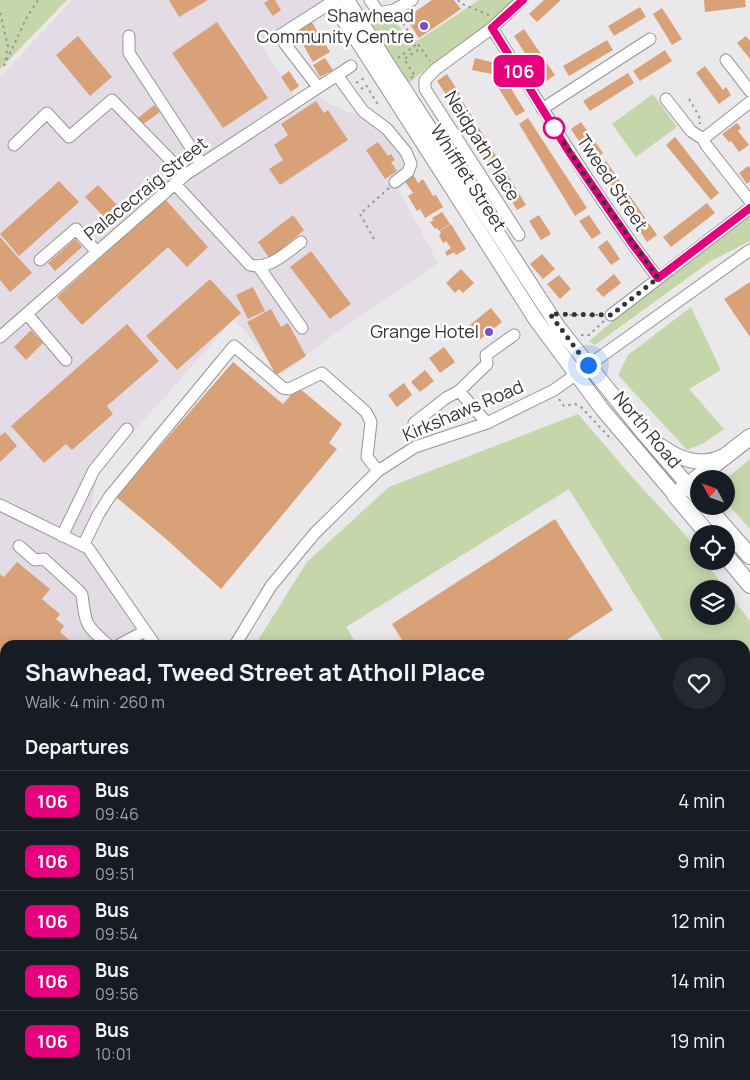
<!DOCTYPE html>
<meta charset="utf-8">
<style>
:root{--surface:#171b24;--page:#242831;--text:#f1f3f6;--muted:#9ea1a6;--line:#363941}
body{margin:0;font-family:Manrope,sans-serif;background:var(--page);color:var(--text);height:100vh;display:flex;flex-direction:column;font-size:19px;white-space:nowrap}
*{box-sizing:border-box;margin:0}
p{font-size:16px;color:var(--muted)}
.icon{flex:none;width:28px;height:28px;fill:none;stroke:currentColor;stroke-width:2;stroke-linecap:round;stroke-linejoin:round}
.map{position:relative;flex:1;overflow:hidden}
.details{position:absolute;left:0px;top:640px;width:750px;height:440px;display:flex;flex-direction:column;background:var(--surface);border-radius:15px 15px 0 0;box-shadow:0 2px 12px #0003}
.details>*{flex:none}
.badge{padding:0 10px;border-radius:8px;font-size:18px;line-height:32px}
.needle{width:32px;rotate:311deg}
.tools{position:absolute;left:690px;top:470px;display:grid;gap:10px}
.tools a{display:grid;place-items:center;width:45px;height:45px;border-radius:50%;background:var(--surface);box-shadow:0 2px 12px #0003;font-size:25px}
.you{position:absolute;width:25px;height:25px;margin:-12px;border:4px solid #fff;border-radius:50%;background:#1a73e8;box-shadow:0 0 0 8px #1a73e833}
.map>.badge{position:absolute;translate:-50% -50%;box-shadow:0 0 0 2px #fff}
h2{padding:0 25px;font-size:19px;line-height:45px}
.round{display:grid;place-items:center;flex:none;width:52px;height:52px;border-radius:26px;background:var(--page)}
.summary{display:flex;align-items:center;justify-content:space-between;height:85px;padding:0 25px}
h1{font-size:24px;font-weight:700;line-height:38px}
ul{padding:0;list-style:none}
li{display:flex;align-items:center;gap:15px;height:60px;padding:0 25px;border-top:1px solid var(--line)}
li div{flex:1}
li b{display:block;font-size:19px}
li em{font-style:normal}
li .badge{min-width:55px;font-weight:700;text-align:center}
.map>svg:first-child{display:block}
.built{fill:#e4dce5}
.green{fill:#c5d7aa}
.building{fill:#d9a178}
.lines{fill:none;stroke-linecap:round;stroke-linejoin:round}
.minor-casing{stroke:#969497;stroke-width:13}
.major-casing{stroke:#969497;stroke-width:16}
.highway-casing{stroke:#969497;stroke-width:18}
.path{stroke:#989698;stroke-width:2;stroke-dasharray:2.5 4;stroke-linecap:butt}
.minor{stroke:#fff;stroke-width:11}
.major{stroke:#fff;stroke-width:14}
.highway{stroke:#fff;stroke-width:16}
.major-bridge-casing{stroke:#969497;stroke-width:16;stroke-linecap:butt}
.major-bridge{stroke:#fff;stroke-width:14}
.line-casing{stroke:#fff;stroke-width:11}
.line{stroke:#e6007e;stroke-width:8}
.walk{stroke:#363536;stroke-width:5;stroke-dasharray:0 9}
.poi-dot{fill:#784fc8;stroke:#fff;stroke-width:2}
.stop-dot{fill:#fff;stroke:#e6007e;stroke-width:2.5}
.labels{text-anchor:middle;stroke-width:5;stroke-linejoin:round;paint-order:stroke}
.poi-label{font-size:18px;fill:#363536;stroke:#fff;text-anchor:end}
.street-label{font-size:18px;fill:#363536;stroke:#fff}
</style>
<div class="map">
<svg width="750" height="1080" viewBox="0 0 750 1080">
<rect width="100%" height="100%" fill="#eae8ea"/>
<!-- built -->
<path class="built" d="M72,0H323L324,1L260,42L301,108L319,96L325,102L377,124L413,171L395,183L438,263L326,340L282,375L234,319L97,473L85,553L149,645H5V747L0,742V77Z
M5,1035V1075H206L200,1080H0V1043Z"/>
<!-- green -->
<path class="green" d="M0,0H67L0,69Z
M479,0H515C504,6 498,18 487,26C461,45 434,61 409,83L371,26L377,20L394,18L411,45Z
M653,94L677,127L636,157L612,124Z
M750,213V241L711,261L595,345L589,341L659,283Z
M691,307L721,370L689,389L724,429L704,443L687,450L618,375L628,355Z
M578,414L632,477L682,531L699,553V561H705L725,589H699V616H726V590L750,621V657L745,661V645H666L569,489L346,627L357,645H255L307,562L389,487Z
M750,459V529L726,502V479Z
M750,724V925L745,927V728Z
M750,955V1080H646L643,1075H745V958Z
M295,1075H422L415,1080H289Z
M489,1075H625L627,1080H482Z"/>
<!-- building -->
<path class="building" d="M169,0H208L179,17Z
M269,0H275L281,10L273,16L264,3Z
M432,0H454L461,9L419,38L406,18Z
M544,0H561L537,22L529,14Z
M704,0H745L746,7L705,12Z
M640,7L646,17L614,36L608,26Z
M662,8L682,39L672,45L653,14Z
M311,21L330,52L313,62L302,43L297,46L292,38L297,35L295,31Z
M217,22L268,98L223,128L172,53Z
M524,29L555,75L544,83L514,36Z
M78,36L112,77L90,96L56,55Z
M746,36L750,41V59L737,43Z
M607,40L613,50L569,76L563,66Z
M665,50L672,61L640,81L633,71Z
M325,58L333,70L320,77L313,65Z
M475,58L495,63L492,74L472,70Z
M705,66L723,90L726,87L731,95L719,104L696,73Z
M289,71L299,86L291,92L281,77Z
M628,73L634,83L590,111L583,101Z
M447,74L460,94L450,101L437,81Z
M505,79L525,111L516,116L496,84Z
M316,101L324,113L328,110L348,140L280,185L269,169L283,160L274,145L288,135L281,124Z
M463,102L475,121L466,127L454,107Z
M154,105L160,112L142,125L137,119Z
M528,118L587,208L575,216L519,124Z
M581,122L603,153L592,161L571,129Z
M737,123L741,128L738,131L749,145L739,152L731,141L729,142L722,134Z
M479,128L526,205L517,210L471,133Z
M675,137L719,193L711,200L666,145Z
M378,142L388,156L391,154L395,160L391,162L397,171L385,179L366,150Z
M606,161L657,235L647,242L597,167Z
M748,166L750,168V181L747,184L739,173Z
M413,174L418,183L423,179L433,196L436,195L443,207L425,218L420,209L417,211L408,196L413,193L404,180Z
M59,181L79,202L19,256L0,234Z
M98,185L117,205L104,217L85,197Z
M165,199L208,247L187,267L168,247L82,325L57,297Z
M707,203L715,213L671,247L663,237Z
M442,212L450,224L439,231L437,228L435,229L430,222L434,220L432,218Z
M293,215L304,230L270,259L258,242Z
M539,215L551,234L541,240L529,221Z
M589,215L601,233L592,239L579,221Z
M451,224L466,249L456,255L454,252L447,256L445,252L451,248L446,241L443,243L439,235L441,233L440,231Z
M0,237L32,273L10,292L0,280Z
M75,239L82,247L55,271L48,263Z
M607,240L620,259L611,265L598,247Z
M311,251L351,304L330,319L290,267Z
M542,254L555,269L543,279L530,264Z
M461,269L474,283L463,293L459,289L455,293L446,283Z
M614,274L621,283L603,297L596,289Z
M559,275L571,289L560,299L547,284Z
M210,279L241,313L177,370L146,336Z
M750,282V337L724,299Z
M253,287L265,311L248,319L236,295Z
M491,308L502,322L478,341L475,336L470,340L462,331Z
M271,309L281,327L288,323L306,356L276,375L247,322Z
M127,324L159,361L107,406L113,414L72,450L66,444L44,463L11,426Z
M31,330L43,343L26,360L14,347Z
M444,347L455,362L440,373L429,358Z
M233,362L283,404L298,387L342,424L329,443L337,449L221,589L165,538L116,497Z
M425,370L434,381L420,392L411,382Z
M404,383L412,395L397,407L388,395Z
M5,432L17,446L0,462V436Z
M555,519L613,610L559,645H405L392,624Z
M17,562L50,589L42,599L60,614L56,619L64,626L60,632L75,645H5V717L0,712V574L4,577Z
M0,863L5,866V881L0,878Z
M5,1040V1058L0,1054V1046Z
M99,1075H157L154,1080H95Z"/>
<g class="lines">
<!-- minor casing -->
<g class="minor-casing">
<path id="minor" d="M370,0L379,13L394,10L412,0
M492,28C546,113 597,199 658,278
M129,36V53L201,163
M726,60L750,91
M337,75L363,111L387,129L406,152L411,164L408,172L395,182
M318,87L279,36L332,2
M666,99L691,131L703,139L706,145L750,201
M542,109L650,39
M703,139L750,102
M14,145L47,113L69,137L112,100L185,175
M175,184L250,265C269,270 286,253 301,242
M519,235L425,89V80L436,69L492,28L522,0
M40,260L76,229L97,252
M259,267L302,328
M27,314L66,360
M611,315L750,208
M0,337L185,175L351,66
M459,391L487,364L486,355L514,335
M414,423L446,398L459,391L487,423
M0,505L88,548L155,645
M62,536L94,470L127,429
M19,546L35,560L44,559L80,592L82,595C86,626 85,624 108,645
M83,546L98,515L110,496L234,346L283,388L289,389L322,373L366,412L371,422L367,457L378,471
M119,645L145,631
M235,645L271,586L315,533L378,471L415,447L487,423L554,390L750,250
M0,720L5,724
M0,968L5,971
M0,1022L5,1014
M6,1075L13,1080
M69,1080L73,1075"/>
</g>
<!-- major casing -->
<g class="major-casing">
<path id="major" d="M331,0L384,82
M347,0L394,74
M408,95L559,328L644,434L688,485
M398,104L536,320L602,409L675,495
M661,446C680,459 699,467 721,457"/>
</g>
<!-- highway casing -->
<g class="highway-casing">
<path id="highway" d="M688,485L699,497
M706,506L750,556
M708,534L675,495L750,437
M726,556L750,585
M745,681L750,678
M745,700L750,697
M745,942L750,938
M218,1080L225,1075
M246,1080L252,1075"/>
</g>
<!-- path -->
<path class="path" d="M458,0L460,3L491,16
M0,13L8,46L5,63
M399,18L430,61
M398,58L417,44
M4,66L26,19L38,0
M411,78L415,76L404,59L421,48
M356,83L366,77
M361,89L366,85L377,103L381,100
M689,99L699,116L700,124
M374,239L360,214L389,188
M563,315H601
M581,335H589L604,321
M559,399L564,406L575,404L581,407L612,440"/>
<!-- minor -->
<use href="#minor" class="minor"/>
<!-- major -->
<use href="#major" class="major"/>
<!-- highway -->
<use href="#highway" class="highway"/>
<!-- major-bridge casing -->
<g class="major-bridge-casing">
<path id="major-bridge" d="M394,74L408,95
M384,82L398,104"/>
</g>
<!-- major-bridge -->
<use href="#major-bridge" class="major-bridge"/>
</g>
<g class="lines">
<!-- line casing -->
<g class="line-casing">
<path id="line" d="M523,0L492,28L569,152L631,242L658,278L750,208"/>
</g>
<!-- line -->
<use href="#line" class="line"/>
<!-- walk -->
<path class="walk" d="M554,128L552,124L591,184L658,278L611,315L550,314L588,365"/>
</g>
<!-- markers -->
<g class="poi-dot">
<circle cx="424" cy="26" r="5"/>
<circle cx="489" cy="332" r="5"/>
</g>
<circle class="stop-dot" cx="554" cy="128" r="10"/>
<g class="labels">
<!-- poi labels -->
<g class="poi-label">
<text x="414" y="22">Shawhead<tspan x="414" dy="21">Community Centre</tspan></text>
<text x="479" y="338">Grange Hotel</text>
</g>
<!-- street labels -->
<g class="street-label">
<text transform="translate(482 146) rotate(58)" y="6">Neidpath Place</text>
<text transform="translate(468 178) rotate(57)" y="6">Whifflet Street</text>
<text transform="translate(612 183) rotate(56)" y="6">Tweed Street</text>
<text transform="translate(146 189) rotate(-39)" y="6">Palacecraig Street</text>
<text transform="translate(463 411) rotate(-23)" y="6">Kirkshaws Road</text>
<text transform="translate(647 430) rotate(50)" y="6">North Road</text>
</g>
</g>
</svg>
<div class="tools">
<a><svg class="needle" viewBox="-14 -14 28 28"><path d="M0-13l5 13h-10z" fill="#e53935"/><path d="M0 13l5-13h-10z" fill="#9ea1a6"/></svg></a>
<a><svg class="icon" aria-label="locate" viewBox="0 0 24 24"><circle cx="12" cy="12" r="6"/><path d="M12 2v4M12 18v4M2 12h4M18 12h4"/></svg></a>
<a><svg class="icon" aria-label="layers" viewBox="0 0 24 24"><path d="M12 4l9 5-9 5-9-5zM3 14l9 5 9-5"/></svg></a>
</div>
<div class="you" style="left:588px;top:365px"></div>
<b class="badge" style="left:519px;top:71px;background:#e6007e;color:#fff">106</b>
<section class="details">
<div class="summary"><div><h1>Shawhead, Tweed Street at Atholl Place</h1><p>Walk · 4 min · 260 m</p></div><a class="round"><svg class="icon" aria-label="heart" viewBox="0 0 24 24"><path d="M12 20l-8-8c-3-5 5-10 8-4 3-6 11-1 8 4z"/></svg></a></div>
<h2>Departures</h2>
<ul>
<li><span class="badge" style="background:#e6007e;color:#fff">106</span><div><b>Bus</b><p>09:46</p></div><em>4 min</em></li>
<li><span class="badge" style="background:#e6007e;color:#fff">106</span><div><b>Bus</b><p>09:51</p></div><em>9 min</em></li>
<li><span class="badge" style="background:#e6007e;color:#fff">106</span><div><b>Bus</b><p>09:54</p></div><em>12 min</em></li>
<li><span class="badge" style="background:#e6007e;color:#fff">106</span><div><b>Bus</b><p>09:56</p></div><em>14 min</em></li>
<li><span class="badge" style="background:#e6007e;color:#fff">106</span><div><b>Bus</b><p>10:01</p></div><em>19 min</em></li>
</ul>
</section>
</div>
